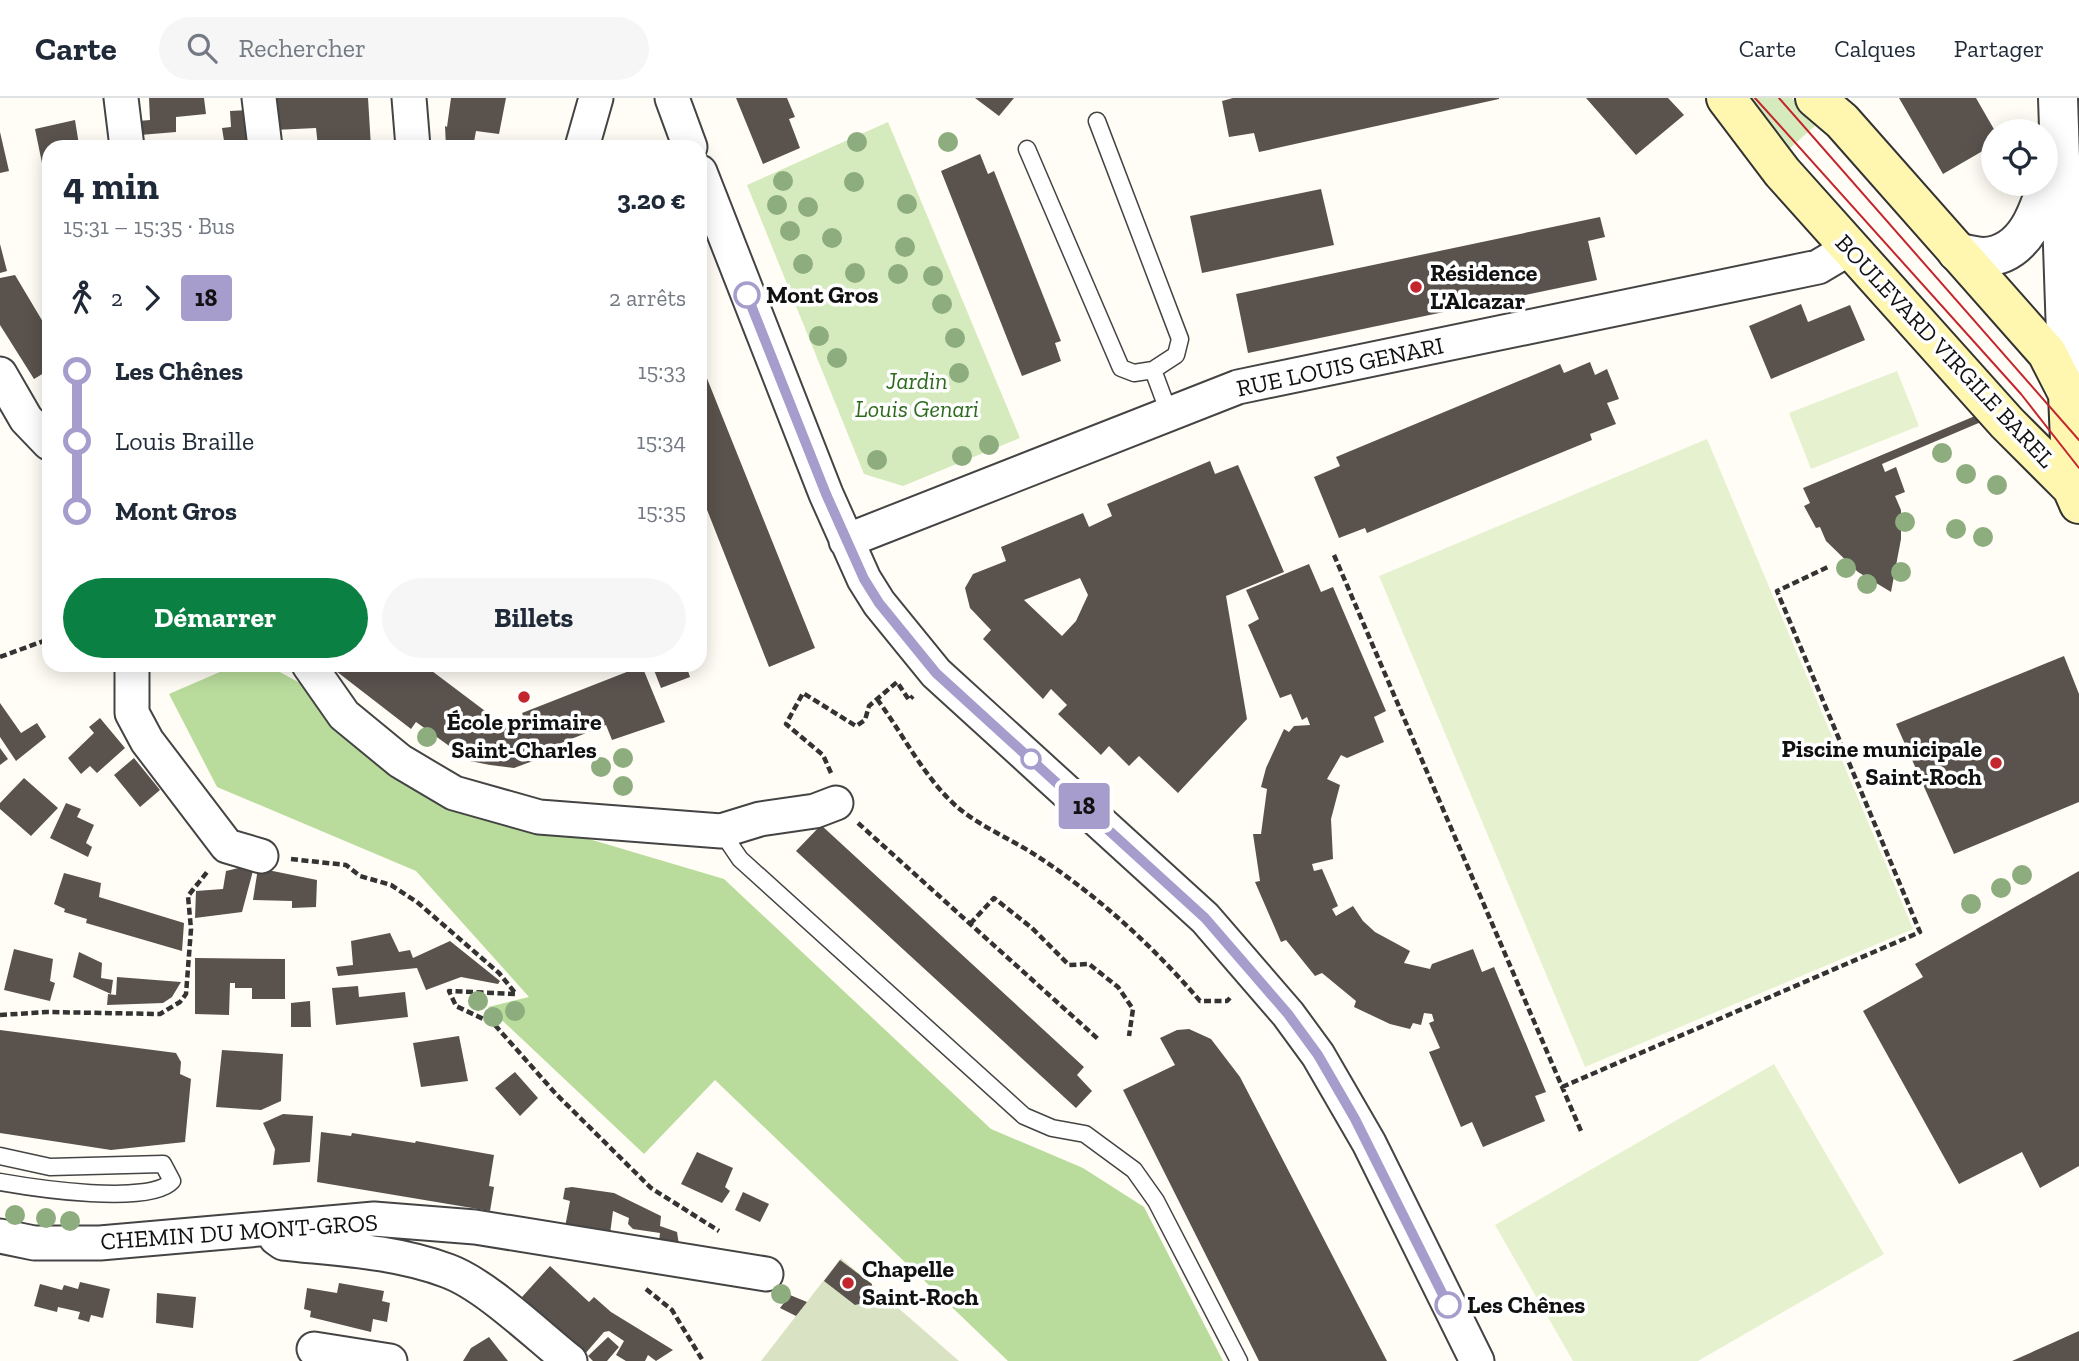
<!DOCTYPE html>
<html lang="fr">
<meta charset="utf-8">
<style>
:root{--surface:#fff;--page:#f6f6f7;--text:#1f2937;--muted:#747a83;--line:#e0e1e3;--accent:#0b8043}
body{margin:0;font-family:"Zilla Slab",serif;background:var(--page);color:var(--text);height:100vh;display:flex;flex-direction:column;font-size:26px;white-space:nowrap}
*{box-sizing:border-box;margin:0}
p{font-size:23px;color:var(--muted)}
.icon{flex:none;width:38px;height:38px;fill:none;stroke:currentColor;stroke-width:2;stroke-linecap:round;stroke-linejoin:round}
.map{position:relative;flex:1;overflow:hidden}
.sheet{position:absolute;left:42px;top:42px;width:665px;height:532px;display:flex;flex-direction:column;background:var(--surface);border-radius:21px;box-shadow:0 4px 18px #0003}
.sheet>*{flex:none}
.badge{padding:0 14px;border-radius:5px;font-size:24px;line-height:46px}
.fabs{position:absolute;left:1981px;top:21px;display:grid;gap:14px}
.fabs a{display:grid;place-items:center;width:77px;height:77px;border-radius:50%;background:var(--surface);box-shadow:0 4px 18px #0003;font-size:35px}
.map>.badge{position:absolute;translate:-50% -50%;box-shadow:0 0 0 4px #fff}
.legs{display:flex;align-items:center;gap:10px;height:77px;padding:0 21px;font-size:23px}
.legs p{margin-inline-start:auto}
.summary{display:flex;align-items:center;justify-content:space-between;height:119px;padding:0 21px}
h1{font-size:38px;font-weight:800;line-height:52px}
.primary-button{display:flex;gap:14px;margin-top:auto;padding:14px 21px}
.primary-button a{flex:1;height:80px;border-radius:42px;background:var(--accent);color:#fff;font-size:28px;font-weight:800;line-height:80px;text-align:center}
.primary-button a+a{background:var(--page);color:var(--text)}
ul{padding:0 21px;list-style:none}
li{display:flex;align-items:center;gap:24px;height:70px;font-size:26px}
li i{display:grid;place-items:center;width:10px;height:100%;margin:0 9px;background:currentColor}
li i::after{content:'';width:18px;height:18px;margin:-9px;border:5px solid;border-radius:50%;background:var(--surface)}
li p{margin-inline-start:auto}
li:first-child i{background:linear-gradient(#0000 50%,currentColor 0)}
li:last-child i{background:linear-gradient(currentColor 50%,#0000 0)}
header{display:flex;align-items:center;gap:42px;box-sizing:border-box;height:98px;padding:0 35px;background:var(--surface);border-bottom:2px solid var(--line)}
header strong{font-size:33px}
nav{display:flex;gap:38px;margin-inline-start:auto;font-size:24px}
.search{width:490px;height:63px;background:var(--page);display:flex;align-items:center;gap:18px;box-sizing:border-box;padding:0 24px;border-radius:38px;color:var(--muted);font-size:26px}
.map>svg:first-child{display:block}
.green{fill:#d5ebbd}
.forest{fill:#b9dc9c}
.cemetery{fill:#d9e3c4}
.pitch{fill:#e6f2cf}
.building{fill:#5a524d;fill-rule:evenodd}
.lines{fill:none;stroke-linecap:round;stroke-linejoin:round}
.service-casing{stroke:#444;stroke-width:19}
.minor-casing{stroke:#444;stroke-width:37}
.tertiary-casing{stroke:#444;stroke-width:42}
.secondary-casing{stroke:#333;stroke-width:42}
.path{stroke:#333;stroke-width:4.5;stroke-dasharray:7 3.5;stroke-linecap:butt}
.service{stroke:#fff;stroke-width:16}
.minor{stroke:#fff;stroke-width:33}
.tertiary{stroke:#fff;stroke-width:38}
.secondary{stroke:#fff6b0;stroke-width:38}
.tram{stroke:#c4262e;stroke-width:2}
.tree{fill:#8dad7f}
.line-1-casing{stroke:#fff;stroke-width:16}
.line-1{stroke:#a69dcd;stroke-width:10}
.poi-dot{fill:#c4262e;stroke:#fff;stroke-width:2.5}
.stop-1-dot{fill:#fff;stroke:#a69dcd;stroke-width:3.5}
.labels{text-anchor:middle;stroke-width:7;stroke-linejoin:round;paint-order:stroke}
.poi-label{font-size:24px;font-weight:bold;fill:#111;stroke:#fff;text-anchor:start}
.stop-label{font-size:24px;font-weight:bold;fill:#111;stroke:#fff;text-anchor:start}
.street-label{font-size:24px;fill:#111;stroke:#fff}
.park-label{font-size:24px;font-style:italic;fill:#2f6b1f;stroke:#fff}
</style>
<header>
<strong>Carte</strong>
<div class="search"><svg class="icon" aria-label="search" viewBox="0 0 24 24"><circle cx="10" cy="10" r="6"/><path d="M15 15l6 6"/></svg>Rechercher</div>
<nav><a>Carte</a><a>Calques</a><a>Partager</a></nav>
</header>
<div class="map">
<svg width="2079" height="1263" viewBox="0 0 2079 1263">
<rect width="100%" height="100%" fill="#fffdf5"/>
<!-- green -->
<path class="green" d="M1743,0H1792L1816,27L1789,51Z
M888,24L1020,340L903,388L864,376L747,87Z"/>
<!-- forest -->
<path class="forest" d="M236,567H267L300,585L403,686L724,781L991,1031L1083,1070L1144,1109L1223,1263H1008L715,982L644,1056L488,909L529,899L416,773L217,689L169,596Z"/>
<!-- cemetery -->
<path class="cemetery" d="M841,1160L959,1263H761Z"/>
<!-- pitch -->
<path class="pitch" d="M1897,273L1919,328L1811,371L1789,315Z
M1707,341L1913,831L1585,969L1379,478Z
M1774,966L1884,1156L1698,1263H1573L1495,1127Z"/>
<!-- building -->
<path class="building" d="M149,0H204L206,16L176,19V34L140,37L138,23L150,22Z
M271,0H368L371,49H318L316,30L274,32Z
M451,0H506L499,36L476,33L473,49H446L445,28L447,29Z
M736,0H787L795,19L789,21L800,50L763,66Z
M975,0H1014L999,18Z
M1233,0H1499V1L1259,54L1254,35L1229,39L1222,3Z
M1586,0H1668L1684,17L1636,57Z
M1899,0H1976L1995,33L1993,47L1943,76Z
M249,12L254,49H225L222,30L231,29L230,13Z
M75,22L79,47L49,49V64L42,65L35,31Z
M0,34L9,73L0,75Z
M980,56L988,76L994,73L1061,243L1055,245L1061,263L1022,278L941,73Z
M1321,91L1334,147L1202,175L1190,118Z
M1600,119L1605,139L1588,143L1597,182L1248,255L1236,196Z
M0,146L7,173L0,175Z
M15,177L49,234V272L34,281L0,227V180Z
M1801,206L1808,224L1850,207L1865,242L1771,281L1749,228Z
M700,263L815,550L769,569L700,394Z
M1590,264L1595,277L1607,271L1619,301L1607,305L1616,326L1590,336L1592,342L1367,435L1365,430L1339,440L1314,379L1340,368L1336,359L1560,266L1564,275Z
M1975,318L1981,324L1882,366L1885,374L1896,369L1905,394L1895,398L1901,412V441L1891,494L1858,474L1826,443L1820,429L1816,430L1804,408L1810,405L1803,390Z
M1210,363L1215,376L1238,367L1284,474L1226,498L1247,621L1178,695L1139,658L1129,668L1109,648L1101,657L1058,616L1067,607L1051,591L1043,601L983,541L991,532L970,510L965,490L973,476L1006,463L1001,449L1083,415L1089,429L1112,418L1107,406ZM1080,480L1088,497L1076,523L1062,538L1024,502Z
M1309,466L1321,494L1333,489L1386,613L1374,619L1384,644L1347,660L1341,657L1327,681L1340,687L1331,721L1333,761L1312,766L1314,773L1322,771L1338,808L1332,811L1336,818L1353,808L1363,823L1375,834L1410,853L1404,865L1430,871L1432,866L1473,851L1482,874L1494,869L1546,994L1535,998L1545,1023L1483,1049L1472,1024L1461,1029L1429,954L1440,950L1429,925L1434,923L1432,916L1424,915L1421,927L1413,925L1410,931L1390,926L1354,909L1356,903L1322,875L1315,878L1286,842L1281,844L1255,784L1260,783L1253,736H1261L1267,691L1261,689L1266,670L1284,631L1289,634L1294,628L1310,627L1307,619L1302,622L1291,596L1280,600L1248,527L1259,521L1246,492Z
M2064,558L2079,596V704L1954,756L1896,626Z
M341,567H424L505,628L524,620L522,615L642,568L665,624L612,642L606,627L539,654L541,660L514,670L490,667L470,663L416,624L411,631L336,573Z
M652,567H686L690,579L661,590Z
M0,605L21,635L37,625L46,639L16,663L0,639Z
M100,620L125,650L97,675L90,668L81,676L68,660L94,635L89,629Z
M0,650L8,661L0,667Z
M134,660L160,692L140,709L114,677Z
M24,680L58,710L31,738L0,711V705Z
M66,705L81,711L77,719L94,727L86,745L92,749L88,759L50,740Z
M821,727L1084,969L1077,977L1092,993L1076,1010L796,753Z
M247,768L254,769L242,814L195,820L196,793L223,791L226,773Z
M258,770L317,782L316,809L292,810V803L253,802Z
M2079,773V1068L2040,1090L2022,1054L1959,1086L1863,913L1923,879L1915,866Z
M64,775L101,785L99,799L184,825L182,853L86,825L87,821L64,814L65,811L54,806Z
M390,835L399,854L410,852L413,860L450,843L500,883L498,886L461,879L426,892L417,870L338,878L336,869L353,867L351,843Z
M14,851L53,861L50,883L55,885L50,903L4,892Z
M79,854L102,865L101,880L113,882L111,896L73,879Z
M195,860L285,861V901H252V890H235V885H230L229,917L195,916Z
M117,879L181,884L172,899L163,905L107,907L108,896L116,897Z
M358,888L359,899L405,894L408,919L336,927L332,890Z
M310,903L311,929H291V905Z
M1189,931L1211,941L1240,979L1387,1263H1259L1123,992L1175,967L1160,940L1177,932Z
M0,932L176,955L181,964L180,976L191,981L185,1044L111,1052L0,1035Z
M459,938L468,983L421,989L413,945Z
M222,952L283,956L281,1003L261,1012L216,1009Z
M515,974L538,1000L520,1018L495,990Z
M283,1016L313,1018L310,1064L273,1067L275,1051L263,1025Z
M321,1034L351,1038L352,1035L415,1045L416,1043L494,1057L489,1088L494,1089L490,1113L317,1084Z
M697,1054L733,1070L725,1089L730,1093L722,1105L681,1086Z
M572,1089L614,1095L661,1118L660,1128L677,1134L679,1147L659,1144L660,1135L633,1131L628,1126L629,1120L613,1113L610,1136L565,1129L570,1103L563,1101L565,1090Z
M743,1094L769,1106L760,1124L735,1112Z
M840,1162L872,1186L868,1204L855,1207L824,1183Z
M550,1168L589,1204L594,1199L611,1214L673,1252L656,1263L648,1257L645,1263H626L616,1257L624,1243L609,1233L604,1234L584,1257L522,1199Z
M80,1184L110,1191L103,1220L91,1217L89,1224L78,1221L80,1214L58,1209L57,1214L34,1208L40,1186L62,1192L64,1187L78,1191Z
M339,1185L384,1193L382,1203L390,1205L387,1224L373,1221L371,1234L310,1219L311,1213L304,1211L307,1190L337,1195Z
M157,1195L196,1199L193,1230L156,1225Z
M790,1197L807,1204L796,1218L780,1210Z
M2079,1233V1263H2012Z
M489,1239L508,1263H463L471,1250Z
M608,1239L619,1249L607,1263H593L588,1258Z"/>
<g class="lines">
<!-- service casing -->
<g class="service-casing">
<path id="service" d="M1097,23L1180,241L1176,257L1153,272L1169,315
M1027,51L1121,270L1134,275L1153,272
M721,733L740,761L1024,1018L1052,1030L1085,1036L1134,1072L1156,1103L1239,1263
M0,1058L50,1069L163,1066L172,1083C150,1108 34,1090 0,1084"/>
</g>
<!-- minor casing -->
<g class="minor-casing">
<path id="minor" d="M121,0L127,49
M259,0L265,49
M409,0L413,49
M672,0L690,49
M582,49L596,0
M700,74L826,396L864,481L879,505L936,575L1205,820L1288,916L1318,957L1369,1045L1477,1263
M0,276L26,321L49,345
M846,443L1238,289L1818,169L1850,150
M132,567V615L147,643L227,748L261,758
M309,567L344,617L400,663L454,695L539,719L721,733L760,721L815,713L836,705
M0,1138L34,1145H100L374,1121L475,1129L766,1176
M276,1140L283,1145C338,1151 395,1153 448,1173C486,1187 537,1237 570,1263
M314,1251L390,1263"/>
</g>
<!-- tertiary casing -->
<g class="tertiary-casing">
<path id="tertiary" d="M2058,0L2068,296
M1957,154C1965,156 1976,159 1984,159C2027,157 2040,110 2050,77"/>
</g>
<!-- secondary casing -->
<g class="secondary-casing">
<path id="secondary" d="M1726,0L1782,74L2007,325L2072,390L2079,406
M1815,0L1842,23L2047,255L2068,296L2072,390"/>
</g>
<!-- path -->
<path class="path" d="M1334,457L1581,1033
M0,559L49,541
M877,601C903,636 923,678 956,708C979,728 1011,741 1037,758C1098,798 1153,848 1200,903H1227L1230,900
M831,675L823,657L786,626L803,595L856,628L865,622L869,608L897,584L909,602L913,598
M858,725L1098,941
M291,761L346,767L360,778L391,787L417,804L499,875L516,896L449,893L456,908L494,926L556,996L651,1090L719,1133
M970,826L994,800L1032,830L1069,867L1089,866L1118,889L1133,911L1129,938
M0,917L47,914L160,916L180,904L186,896L191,831L188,798L207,774
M1562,989L1920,834L1777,493L1830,468
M646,1191L672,1212L703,1263"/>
<!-- service -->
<use href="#service" class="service"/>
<!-- minor -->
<use href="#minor" class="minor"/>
<!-- tertiary -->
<use href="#tertiary" class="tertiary"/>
<!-- secondary -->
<use href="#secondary" class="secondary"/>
<!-- tram -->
<path class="tram" d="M1755,0L2021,296L2079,370
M1779,0L2079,342"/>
</g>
<!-- trees -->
<g class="tree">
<circle cx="857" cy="44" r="10"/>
<circle cx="948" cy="44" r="10"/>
<circle cx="783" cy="83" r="10"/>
<circle cx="854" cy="84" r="10"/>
<circle cx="907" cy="106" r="10"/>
<circle cx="777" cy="107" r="10"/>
<circle cx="808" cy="109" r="10"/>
<circle cx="790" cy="133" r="10"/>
<circle cx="832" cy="140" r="10"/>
<circle cx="905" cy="149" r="10"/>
<circle cx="803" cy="166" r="10"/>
<circle cx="855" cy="175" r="10"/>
<circle cx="898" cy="176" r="10"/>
<circle cx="933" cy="178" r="10"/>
<circle cx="942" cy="206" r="10"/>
<circle cx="819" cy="238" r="10"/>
<circle cx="955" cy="240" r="10"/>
<circle cx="837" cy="260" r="10"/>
<circle cx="959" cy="275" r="10"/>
<circle cx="989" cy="347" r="10"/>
<circle cx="1942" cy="355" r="10"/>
<circle cx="962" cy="358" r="10"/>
<circle cx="877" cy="362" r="10"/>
<circle cx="1966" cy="376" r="10"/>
<circle cx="1997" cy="387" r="10"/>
<circle cx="1905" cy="424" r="10"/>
<circle cx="1956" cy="431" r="10"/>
<circle cx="1983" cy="439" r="10"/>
<circle cx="1846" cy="470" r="10"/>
<circle cx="1901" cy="474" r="10"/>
<circle cx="1867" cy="486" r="10"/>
<circle cx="427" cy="639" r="10"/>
<circle cx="623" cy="660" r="10"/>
<circle cx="601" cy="669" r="10"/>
<circle cx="623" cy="688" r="10"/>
<circle cx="2022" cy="777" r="10"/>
<circle cx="2001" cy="790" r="10"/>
<circle cx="1971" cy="806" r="10"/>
<circle cx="478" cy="903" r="10"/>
<circle cx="515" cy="913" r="10"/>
<circle cx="493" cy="919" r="10"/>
<circle cx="15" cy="1117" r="10"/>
<circle cx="46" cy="1120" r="10"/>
<circle cx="70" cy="1123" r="10"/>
<circle cx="781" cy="1196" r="10"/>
</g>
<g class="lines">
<!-- line-1 casing -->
<g class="line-1-casing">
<path id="line-1" d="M747,197L826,396L864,481L879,505L936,575L1205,820L1288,916L1318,957L1355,1021L1448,1207"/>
</g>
<!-- line-1 -->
<use href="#line-1" class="line-1"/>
</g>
<!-- markers -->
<g class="poi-dot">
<circle cx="1416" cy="189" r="7"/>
<circle cx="524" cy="599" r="7"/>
<circle cx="1996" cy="665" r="7"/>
<circle cx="848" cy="1185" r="7"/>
</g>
<g class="stop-1-dot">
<circle cx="747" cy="197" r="12"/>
<circle cx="1031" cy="661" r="9"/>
<circle cx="1448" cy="1207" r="12"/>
</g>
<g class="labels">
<!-- poi labels -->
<g class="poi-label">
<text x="1430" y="183">Résidence<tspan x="1430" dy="28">L'Alcazar</tspan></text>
<text x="524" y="632" text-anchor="middle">École primaire<tspan x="524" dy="28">Saint-Charles</tspan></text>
<text x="1982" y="659" text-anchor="end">Piscine municipale<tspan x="1982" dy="28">Saint-Roch</tspan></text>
<text x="862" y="1179">Chapelle<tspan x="862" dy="28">Saint-Roch</tspan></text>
</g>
<!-- stop labels -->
<g class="stop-label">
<text x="766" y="205">Mont Gros</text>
<text x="1467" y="1215">Les Chênes</text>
</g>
<!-- street labels -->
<g class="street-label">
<text transform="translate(1945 253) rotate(47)" y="8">BOULEVARD VIRGILE BAREL</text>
<text transform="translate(1340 269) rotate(-12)" y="8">RUE LOUIS GENARI</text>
<text transform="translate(239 1134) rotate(-4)" y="8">CHEMIN DU MONT-GROS</text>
</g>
<!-- park labels -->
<g class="park-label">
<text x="917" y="291">Jardin<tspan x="917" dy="28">Louis Genari</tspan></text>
</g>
</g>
</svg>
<div class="fabs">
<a><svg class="icon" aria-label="locate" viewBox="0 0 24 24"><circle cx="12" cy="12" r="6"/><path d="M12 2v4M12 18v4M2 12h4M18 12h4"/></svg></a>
</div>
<b class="badge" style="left:1084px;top:708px;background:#a69dcd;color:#111">18</b>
<section class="sheet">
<div class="summary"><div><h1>4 min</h1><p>15:31 – 15:35 · Bus</p></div><b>3.20 €</b></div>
<div class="legs"><svg class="icon" aria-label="walk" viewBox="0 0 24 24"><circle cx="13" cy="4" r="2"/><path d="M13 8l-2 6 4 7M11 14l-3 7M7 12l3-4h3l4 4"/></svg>2<svg class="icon" aria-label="forward" viewBox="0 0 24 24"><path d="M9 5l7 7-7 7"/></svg><b class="badge" style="background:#a69dcd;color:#111">18</b><p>2 arrêts</p></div>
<ul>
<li><i style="color:#a69dcd"></i><b>Les Chênes</b><p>15:33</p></li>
<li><i style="color:#a69dcd"></i><span>Louis Braille</span><p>15:34</p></li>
<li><i style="color:#a69dcd"></i><b>Mont Gros</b><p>15:35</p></li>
</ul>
<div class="primary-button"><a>Démarrer</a><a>Billets</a></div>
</section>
</div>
